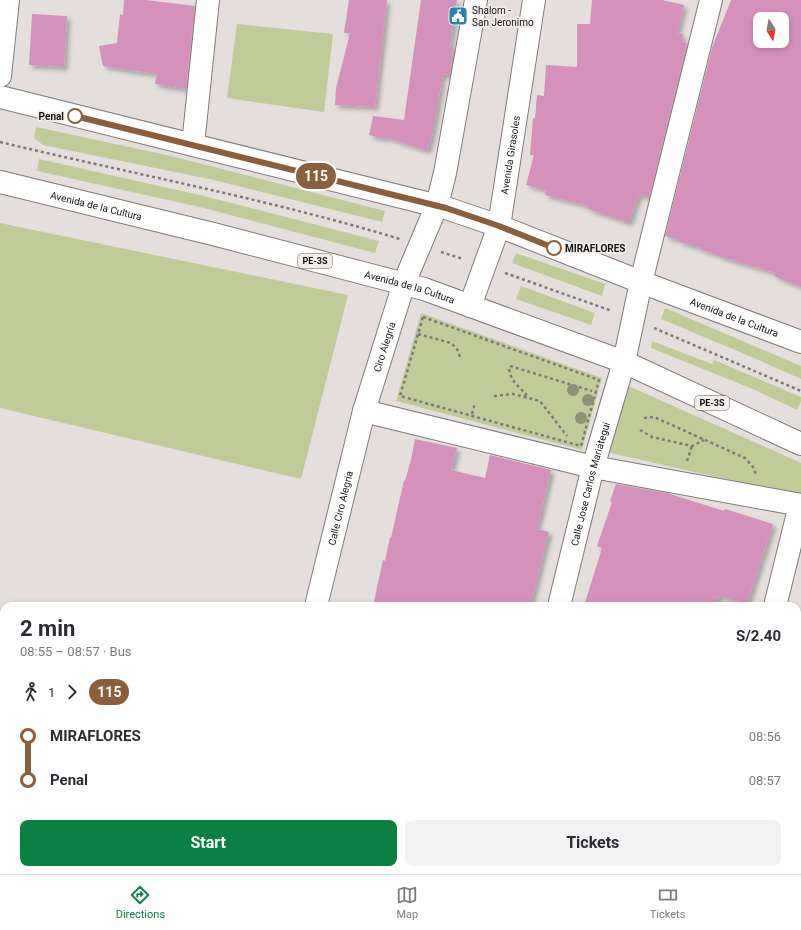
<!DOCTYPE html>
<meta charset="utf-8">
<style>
:root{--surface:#fff;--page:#f2f2f3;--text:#2b2b33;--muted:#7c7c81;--line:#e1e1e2;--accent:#0b8043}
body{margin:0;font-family:Roboto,sans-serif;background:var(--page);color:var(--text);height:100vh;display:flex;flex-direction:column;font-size:15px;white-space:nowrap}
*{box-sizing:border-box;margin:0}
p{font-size:13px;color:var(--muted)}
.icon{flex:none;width:22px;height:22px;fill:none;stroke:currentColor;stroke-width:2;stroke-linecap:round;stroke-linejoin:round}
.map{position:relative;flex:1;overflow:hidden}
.sheet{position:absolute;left:0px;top:602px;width:801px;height:272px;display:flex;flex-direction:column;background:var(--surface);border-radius:12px 12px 0 0;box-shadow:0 2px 6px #0003}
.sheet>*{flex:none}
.badge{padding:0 8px;border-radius:13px;font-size:14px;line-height:26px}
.needle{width:26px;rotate:169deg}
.fabs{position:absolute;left:753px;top:12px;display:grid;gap:8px}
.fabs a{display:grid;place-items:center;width:36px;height:36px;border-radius:8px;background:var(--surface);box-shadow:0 2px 6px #0003;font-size:20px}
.map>.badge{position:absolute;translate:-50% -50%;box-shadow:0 0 0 2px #fff}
.legs{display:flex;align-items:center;gap:6px;height:44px;padding:0 20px;font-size:13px}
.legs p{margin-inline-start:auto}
.head{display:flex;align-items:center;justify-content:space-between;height:68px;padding:0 20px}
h1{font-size:22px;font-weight:700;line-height:30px}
.cta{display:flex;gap:8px;margin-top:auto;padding:8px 20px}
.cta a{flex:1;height:46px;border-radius:8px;background:var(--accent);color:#fff;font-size:16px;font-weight:700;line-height:46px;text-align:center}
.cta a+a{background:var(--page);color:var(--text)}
ul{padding:0 20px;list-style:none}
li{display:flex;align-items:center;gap:14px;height:44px;font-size:15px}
li i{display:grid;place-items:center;width:6px;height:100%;margin:0 5px;background:currentColor}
li i::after{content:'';width:10px;height:10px;margin:-5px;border:3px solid;border-radius:50%;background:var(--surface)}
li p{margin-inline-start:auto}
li:first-child i{background:linear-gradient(#0000 50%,currentColor 0)}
li:last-child i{background:linear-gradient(currentColor 50%,#0000 0)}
.menu{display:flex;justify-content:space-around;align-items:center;height:56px;border-top:1px solid var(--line);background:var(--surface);font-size:11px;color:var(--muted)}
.menu a{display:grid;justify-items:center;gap:2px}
.menu .on{color:var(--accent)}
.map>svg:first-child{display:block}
.green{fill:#c1cb98}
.building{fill:#d491bc;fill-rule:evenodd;filter:url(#shadow)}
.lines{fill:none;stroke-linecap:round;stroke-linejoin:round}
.street-casing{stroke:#7f7a78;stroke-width:24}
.secondary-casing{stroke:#7f7a78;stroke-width:24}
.highway-casing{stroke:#7f7a78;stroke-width:24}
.path{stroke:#7c7977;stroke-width:2.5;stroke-dasharray:3 3;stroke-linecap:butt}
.street{stroke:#fff;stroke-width:22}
.secondary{stroke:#fff;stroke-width:22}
.highway{stroke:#fff;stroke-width:22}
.tree{fill:#8e9172}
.line-1-casing{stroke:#fff;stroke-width:9}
.line-1{stroke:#8b5e3c;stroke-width:6}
.stop-1-dot{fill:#fff;stroke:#8b5e3c;stroke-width:2}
.labels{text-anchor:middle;stroke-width:3.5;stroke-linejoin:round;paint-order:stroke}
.shield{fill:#f2ecea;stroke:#575554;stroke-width:1}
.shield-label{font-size:9px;font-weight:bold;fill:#151413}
.poi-label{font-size:10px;fill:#151413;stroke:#f2ecea;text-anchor:start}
.stop-label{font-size:10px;font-weight:bold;fill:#151413;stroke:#f2ecea;text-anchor:end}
.street-label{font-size:10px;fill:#151413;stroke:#f2ecea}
</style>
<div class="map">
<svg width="801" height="874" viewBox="0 0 801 874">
<defs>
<filter id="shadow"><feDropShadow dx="3.5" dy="3.5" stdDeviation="2" flood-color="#0004"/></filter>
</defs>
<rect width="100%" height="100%" fill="#e4dfdc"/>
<!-- green -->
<path class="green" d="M237,24L333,34L324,112L227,98Z
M36,127L171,156L385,211L382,222L214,180L43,145L34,138Z
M39,159L204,196L379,241L375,253L204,208L37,171Z
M0,223L348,295L301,479L0,408Z
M516,253L605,284L602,296L512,263Z
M521,286L595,313L591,325L516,299Z
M665,308L801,366V379L747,355L661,319Z
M421,313L602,378L582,450L396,401Z
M652,341L712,364L714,360L801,397V401L797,410L755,390L651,348Z
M624,384L801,463V496L602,451Z"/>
<!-- building -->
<path class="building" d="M124,0H146L195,6L186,89L155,84L157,74L103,66L99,46L117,43L120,14L123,15Z
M349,0H387L375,107L335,105L336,88L350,33H344Z
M421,0H457L450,47H453L450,75L443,74L432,136L427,151L386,137L385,139L369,135L373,116L404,120Z
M592,0H662L684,5L677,33L683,34L682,42L687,43L649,198L639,194L629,223L588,209L589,206L545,195L546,190L526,185L534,155H530L533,118H535L537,95L544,96L546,65L577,67V24H590Z
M731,0H801V287L774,276L775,273L718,256L719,255L701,250V248L680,242V240L665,236L712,48ZM760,19H782V41H760Z
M32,14L67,16L64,67L29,65Z
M415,439L457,448L451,470L485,478L490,455L551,470L537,529L549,532L530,606H373L383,560L385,561L390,537L391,538L404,480L405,481L411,460Z
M616,484L667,493L724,511L725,509L773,524L747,604L719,596L715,606H584L602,548L597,546L612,502L610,501Z"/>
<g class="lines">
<!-- street casing -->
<g class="street-casing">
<g id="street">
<path d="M0,76L8,0"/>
<path d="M193,145L208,0"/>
<path d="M364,411L593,467L801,505"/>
<path id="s1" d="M316,606L364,411L404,283"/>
<path id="s2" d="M559,606L593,467L624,362L641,282L711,0"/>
<path d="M775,606L800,505"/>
<path d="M249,874L250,870"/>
<path d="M492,874L493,870"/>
<path d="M707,874L708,870"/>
</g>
</g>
<!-- secondary casing -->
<g class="secondary-casing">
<g id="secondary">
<path d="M404,283L437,205L445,173L476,0"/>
<path id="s3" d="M470,306L499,226L534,0"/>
</g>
</g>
<!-- highway casing -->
<g class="highway-casing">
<g id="highway">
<path id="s4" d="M0,97L446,208L499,226L641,282L801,342"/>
<path id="s5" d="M0,182L213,234L424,289L624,362L801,444"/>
</g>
</g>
<!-- path -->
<path class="path" d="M0,142C133,174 268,199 400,239
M441,252L463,259
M505,273L612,311
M423,317L599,380L581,446L400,396Z
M654,328L801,391
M418,334L451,343L457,349L460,357
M510,366L592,391
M509,369C511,381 518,386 526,394L525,396
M494,396L513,394L540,401L567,436
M472,414L475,403
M644,418L654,417L745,458L753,467L756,474
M640,430L652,437L692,446L704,440
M687,461L692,446"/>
<!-- street -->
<use href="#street" class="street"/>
<!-- secondary -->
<use href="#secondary" class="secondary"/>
<!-- highway -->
<use href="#highway" class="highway"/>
</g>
<!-- trees -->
<g class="tree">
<circle cx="573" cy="390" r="6"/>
<circle cx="588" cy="400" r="6"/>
<circle cx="581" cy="418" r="6"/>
</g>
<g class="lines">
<!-- line-1 casing -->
<g class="line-1-casing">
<path id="line-1" d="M75,116L446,208L499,226L554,248"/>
</g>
<!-- line-1 -->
<use href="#line-1" class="line-1"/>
</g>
<!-- icons -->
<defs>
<g id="civic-square" transform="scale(1)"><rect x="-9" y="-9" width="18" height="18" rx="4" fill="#2983b1" stroke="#f2ecea"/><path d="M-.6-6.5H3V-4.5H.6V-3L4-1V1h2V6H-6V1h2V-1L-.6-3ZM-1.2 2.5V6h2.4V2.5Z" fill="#fff"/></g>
</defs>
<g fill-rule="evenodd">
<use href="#civic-square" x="458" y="16"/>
</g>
<!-- markers -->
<g class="stop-1-dot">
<circle cx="75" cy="116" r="7"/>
<circle cx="554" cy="248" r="7"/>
</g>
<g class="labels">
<!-- shield labels -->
<g class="shield">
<rect x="298" y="254" width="34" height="14" rx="3"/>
<rect x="695" y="396" width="34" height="14" rx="3"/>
</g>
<g class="shield-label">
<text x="315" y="264">PE-3S</text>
<text x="712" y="406">PE-3S</text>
</g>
<!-- poi labels -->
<g class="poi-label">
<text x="472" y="14">Shalom -<tspan x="472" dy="12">San Jeronimo</tspan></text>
</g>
<!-- stop labels -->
<g class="stop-label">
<text x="64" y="120">Penal</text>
<text x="565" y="252" text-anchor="start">MIRAFLORES</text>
</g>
<!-- street labels -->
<g class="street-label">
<text dy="4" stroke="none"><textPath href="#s3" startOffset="157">Avenida Girasoles</textPath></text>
<text dy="4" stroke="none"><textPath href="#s5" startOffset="99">Avenida de la Cultura</textPath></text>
<text dy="4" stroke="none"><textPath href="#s5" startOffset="423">Avenida de la Cultura</textPath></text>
<text dy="4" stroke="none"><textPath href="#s4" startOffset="768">Avenida de la Cultura</textPath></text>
<text dy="4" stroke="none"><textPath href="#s1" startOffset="268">Ciro Alegría</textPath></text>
<text dy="4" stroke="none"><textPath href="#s2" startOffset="126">Calle Jose Carlos Mariátegui</textPath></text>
<text dy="4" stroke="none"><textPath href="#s1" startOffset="101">Calle Ciro Alegria</textPath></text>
</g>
</g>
</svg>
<div class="fabs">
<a><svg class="needle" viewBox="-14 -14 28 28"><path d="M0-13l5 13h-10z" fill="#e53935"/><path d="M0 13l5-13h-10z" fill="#7c7c81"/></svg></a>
</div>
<b class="badge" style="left:316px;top:176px;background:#8b5e3c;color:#fff">115</b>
<section class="sheet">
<div class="head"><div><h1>2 min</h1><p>08:55 – 08:57 · Bus</p></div><b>S/2.40</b></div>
<div class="legs"><svg class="icon" aria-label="walk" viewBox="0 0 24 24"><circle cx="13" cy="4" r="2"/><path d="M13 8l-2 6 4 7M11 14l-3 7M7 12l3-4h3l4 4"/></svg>1<svg class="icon" aria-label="forward" viewBox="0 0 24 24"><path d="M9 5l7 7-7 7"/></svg><b class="badge" style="background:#8b5e3c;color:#fff">115</b></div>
<ul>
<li><i style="color:#8b5e3c"></i><b>MIRAFLORES</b><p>08:56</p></li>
<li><i style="color:#8b5e3c"></i><b>Penal</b><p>08:57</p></li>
</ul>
<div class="cta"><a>Start</a><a>Tickets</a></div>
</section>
</div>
<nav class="menu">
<a class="on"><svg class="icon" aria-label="directions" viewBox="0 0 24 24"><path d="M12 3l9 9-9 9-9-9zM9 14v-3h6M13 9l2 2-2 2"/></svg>Directions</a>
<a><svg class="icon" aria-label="map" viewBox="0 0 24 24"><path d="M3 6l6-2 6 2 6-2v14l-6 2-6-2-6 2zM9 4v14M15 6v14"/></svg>Map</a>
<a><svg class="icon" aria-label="tickets" viewBox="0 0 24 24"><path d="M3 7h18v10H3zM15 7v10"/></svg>Tickets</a>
</nav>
